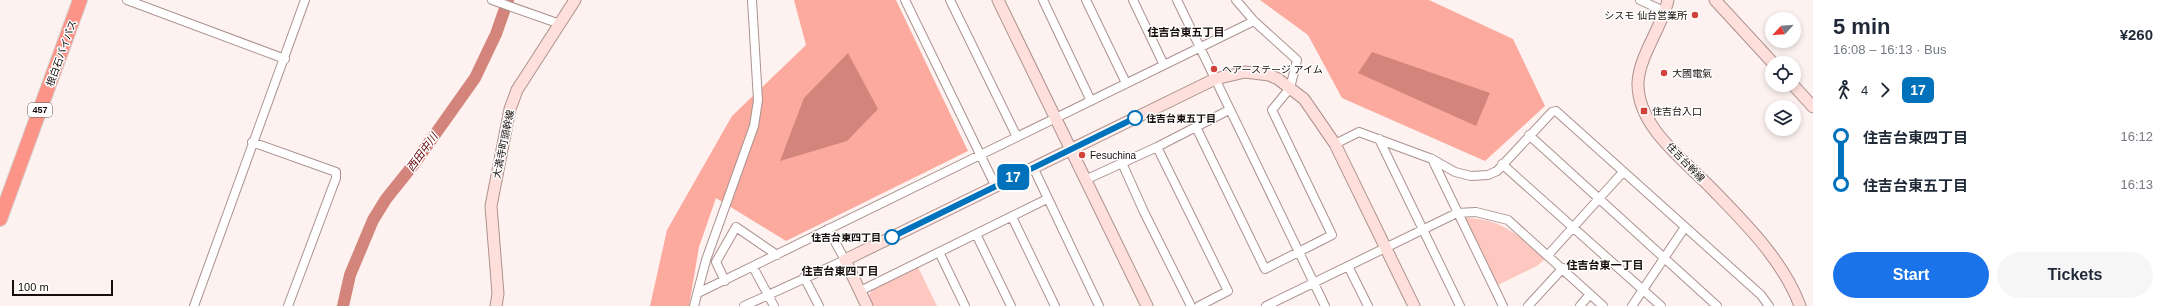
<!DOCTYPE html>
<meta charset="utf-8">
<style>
:root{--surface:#fff;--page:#f6f6f7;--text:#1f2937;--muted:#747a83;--accent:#1a73e8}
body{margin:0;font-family:Helvetica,"Noto Sans JP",sans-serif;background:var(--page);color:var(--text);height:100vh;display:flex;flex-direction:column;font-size:15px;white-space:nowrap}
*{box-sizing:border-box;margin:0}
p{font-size:13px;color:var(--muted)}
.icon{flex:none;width:22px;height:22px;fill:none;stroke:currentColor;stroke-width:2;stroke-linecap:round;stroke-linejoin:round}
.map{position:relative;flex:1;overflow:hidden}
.side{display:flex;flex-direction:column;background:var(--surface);width:360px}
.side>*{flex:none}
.badge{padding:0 8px;border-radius:6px;font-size:14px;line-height:26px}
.needle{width:26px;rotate:244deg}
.controls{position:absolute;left:1765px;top:12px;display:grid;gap:8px}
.controls a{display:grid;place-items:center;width:36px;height:36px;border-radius:50%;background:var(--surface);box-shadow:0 2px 6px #0003;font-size:20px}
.scale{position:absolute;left:12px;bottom:10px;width:101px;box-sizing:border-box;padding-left:4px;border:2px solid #160d0c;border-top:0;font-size:11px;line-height:14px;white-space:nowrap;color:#160d0c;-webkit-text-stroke:3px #fff;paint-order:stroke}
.map>.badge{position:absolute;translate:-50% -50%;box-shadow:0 0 0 2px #fff}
.legs{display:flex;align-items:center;gap:6px;height:44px;padding:0 20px;font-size:13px}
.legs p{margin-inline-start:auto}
.head{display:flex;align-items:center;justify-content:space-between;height:68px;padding:0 20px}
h1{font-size:22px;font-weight:600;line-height:30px}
.button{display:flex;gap:8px;margin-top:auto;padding:8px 20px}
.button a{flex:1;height:46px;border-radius:24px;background:var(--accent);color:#fff;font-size:16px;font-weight:600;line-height:46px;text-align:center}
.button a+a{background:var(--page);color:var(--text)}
ul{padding:0 20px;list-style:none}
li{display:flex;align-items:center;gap:14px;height:48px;font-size:15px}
li i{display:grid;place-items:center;width:6px;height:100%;margin:0 5px;background:currentColor}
li i::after{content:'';width:10px;height:10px;margin:-5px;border:3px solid;border-radius:50%;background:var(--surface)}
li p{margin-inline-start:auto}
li:first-child i{background:linear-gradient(#0000 50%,currentColor 0)}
li:last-child i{background:linear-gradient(currentColor 50%,#0000 0)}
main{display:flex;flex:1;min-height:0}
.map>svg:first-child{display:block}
.green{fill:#fec8c1}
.forest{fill:#fca99e}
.water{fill:#d4857b}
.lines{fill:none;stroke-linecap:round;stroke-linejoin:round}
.river{stroke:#d4857b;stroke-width:12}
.street-casing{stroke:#ab928e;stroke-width:10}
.secondary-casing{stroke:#ab928e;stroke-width:13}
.highway-casing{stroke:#d5d3d3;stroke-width:16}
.street{stroke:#fff;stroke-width:8}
.secondary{stroke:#fedfdb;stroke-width:11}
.highway{stroke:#fc9488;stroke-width:14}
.line-1-casing{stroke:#fff;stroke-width:9}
.line-1{stroke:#0072bc;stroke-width:6}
.poi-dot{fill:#d1433a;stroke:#fff;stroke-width:1.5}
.stop-1-dot{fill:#fff;stroke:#0072bc;stroke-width:2}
.labels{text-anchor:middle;stroke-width:3;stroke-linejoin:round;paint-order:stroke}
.shield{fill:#fff;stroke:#5c5655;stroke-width:1}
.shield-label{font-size:9px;font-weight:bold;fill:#160d0c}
.poi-label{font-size:10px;fill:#160d0c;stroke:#fff;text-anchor:start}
.street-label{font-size:10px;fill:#160d0c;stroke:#fff}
.stop-label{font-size:10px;font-weight:bold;fill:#160d0c;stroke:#fff;text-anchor:start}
.neighbourhood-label{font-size:11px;font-weight:bold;fill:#160d0c;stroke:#fff}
.water-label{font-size:11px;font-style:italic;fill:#630002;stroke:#fff}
</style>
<main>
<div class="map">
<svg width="1813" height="306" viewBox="0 0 1813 306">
<rect width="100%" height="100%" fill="#fdf2f0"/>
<!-- green -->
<path class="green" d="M1464,218C1501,218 1519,235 1545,259L1537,266L1496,286Z
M918,267L937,306H873L869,296L872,289Z"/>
<!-- forest -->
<path class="forest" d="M794,0H896L968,151L786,241L716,198L699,247L689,306H650L667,230L732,116L806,45Z
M1260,0H1429L1513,39L1545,106L1485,161L1342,98L1308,35Z"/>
<!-- water -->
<path class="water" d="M1372,52L1490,93L1476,126L1358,73Z
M848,53L878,109L847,141L780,161L804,98Z"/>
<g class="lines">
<!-- river -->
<path class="river" d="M343,306L350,275L373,220L386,199L414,164L475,78L496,34L508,0"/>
<!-- street casing -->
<g class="street-casing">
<path id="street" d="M127,0L285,59
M492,0L560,24
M905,0L995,185
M950,0L1017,137
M1043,0L1091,101
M1086,0L1126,83
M1133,0L1164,65
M1177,0L1325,306
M1640,0L1666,12
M1196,127L1265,269L1332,235L1272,110L1290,88L1297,60L1254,21L1236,0
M1529,135L1717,306
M1379,139L1460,306
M252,142L336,172V178L288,306
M1335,144L1359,132L1432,159L1455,172L1471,176L1488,175L1497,171L1552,112L1556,111L1761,295L1769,306
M1157,147L1228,291L1199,306
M1432,159L1503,306
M1122,163L1144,212L1191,306
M1502,164L1661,306
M1033,167L1099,306
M1085,180L1157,147L1229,110
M1012,217L1055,306
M976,234L1011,306
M939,252L965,306
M1549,254L1623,172
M1348,266L1368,306
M753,267L774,306
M804,277L819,306
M725,281L716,262L736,227L777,255
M860,291L1047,199
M698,293L1254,21
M194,306L305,0
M694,306L706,260L754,126L758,100L752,0
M744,306L845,260L828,229
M1266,306L1457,213L1476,212L1508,220L1603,306
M1528,306L1563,268
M1580,306L1590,294
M1632,306L1685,227"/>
</g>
<!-- secondary casing -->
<g class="secondary-casing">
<path id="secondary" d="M998,0L1147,306
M1668,0C1662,27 1639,56 1638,83C1637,128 1687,162 1715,192C1747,225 1784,262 1800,306
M1715,0L1773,63
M1793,85L1813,107
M496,306L498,294L491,206L510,109L517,90L575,0
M867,306L845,260L1215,79L1245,72L1269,75L1278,79L1304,99L1335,144L1414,306"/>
</g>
<!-- highway casing -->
<g class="highway-casing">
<path id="highway" d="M0,219L80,0"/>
</g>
<!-- street -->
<use href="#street" class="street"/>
<!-- secondary -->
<use href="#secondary" class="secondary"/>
<!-- highway -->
<use href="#highway" class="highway"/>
</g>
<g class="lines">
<!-- line-1 casing -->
<g class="line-1-casing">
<path id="line-1" d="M892,237L1135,118"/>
</g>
<!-- line-1 -->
<use href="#line-1" class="line-1"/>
</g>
<!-- markers -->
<g class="poi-dot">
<circle cx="1695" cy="15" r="4"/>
<circle cx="1214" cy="69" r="4"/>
<circle cx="1664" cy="73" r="4"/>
<rect x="1640" y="107" width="8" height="8" rx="2"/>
<circle cx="1082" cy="155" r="4"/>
</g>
<g class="stop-1-dot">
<circle cx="1135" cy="118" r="7"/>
<circle cx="892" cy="237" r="7"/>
</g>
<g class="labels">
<!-- shield labels -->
<rect class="shield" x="28" y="103" width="24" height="14" rx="3"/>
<g class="shield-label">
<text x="40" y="113">457</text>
</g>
<!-- poi labels -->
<g class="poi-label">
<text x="1687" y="19" text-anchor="end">シスモ 仙台営業所</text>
<text x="1222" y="73">ヘアーステージ アイム</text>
<text x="1672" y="77">大國電氣</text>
<text x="1652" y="115">住吉台入口</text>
<text x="1090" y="159">Fesuchina</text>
</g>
<!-- street labels -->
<g class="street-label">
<text transform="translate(61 53) rotate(-70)" y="4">根白石バイパス</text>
<text transform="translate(503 144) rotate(-78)" y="4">大満寺町頭幹線</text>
<text transform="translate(1686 162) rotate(46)" y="4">住吉台幹線</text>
</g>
<!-- stop labels -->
<g class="stop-label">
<text x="1146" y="122">住吉台東五丁目</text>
<text x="881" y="241" text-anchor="end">住吉台東四丁目</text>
</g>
<!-- neighbourhood labels -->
<g class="neighbourhood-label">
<text x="1186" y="36">住吉台東五丁目</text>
<text x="1605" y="269">住吉台東一丁目</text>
<text x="840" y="275">住吉台東四丁目</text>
</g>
<!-- water labels -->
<g class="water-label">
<text transform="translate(422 152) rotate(-54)" y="4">西田中川</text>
</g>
</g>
</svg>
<div class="controls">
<a><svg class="needle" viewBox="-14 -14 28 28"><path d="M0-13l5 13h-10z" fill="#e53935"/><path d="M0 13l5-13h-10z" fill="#747a83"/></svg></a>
<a><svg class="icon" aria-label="locate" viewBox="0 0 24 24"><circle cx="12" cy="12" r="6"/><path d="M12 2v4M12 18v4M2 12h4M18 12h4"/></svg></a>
<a><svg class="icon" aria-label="layers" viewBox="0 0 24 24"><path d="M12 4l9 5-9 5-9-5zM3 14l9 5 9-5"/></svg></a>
</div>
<div class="scale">100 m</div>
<b class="badge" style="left:1013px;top:177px;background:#0072bc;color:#fff">17</b>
</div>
<section class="side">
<div class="head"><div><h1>5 min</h1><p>16:08 – 16:13 · Bus</p></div><b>¥260</b></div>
<div class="legs"><svg class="icon" aria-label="walk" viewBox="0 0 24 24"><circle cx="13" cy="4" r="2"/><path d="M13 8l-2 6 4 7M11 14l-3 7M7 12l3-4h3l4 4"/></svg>4<svg class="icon" aria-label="forward" viewBox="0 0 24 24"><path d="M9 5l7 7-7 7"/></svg><b class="badge" style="background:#0072bc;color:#fff">17</b></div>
<ul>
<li><i style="color:#0072bc"></i><b>住吉台東四丁目</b><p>16:12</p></li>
<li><i style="color:#0072bc"></i><b>住吉台東五丁目</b><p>16:13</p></li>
</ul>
<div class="button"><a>Start</a><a>Tickets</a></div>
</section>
</main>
